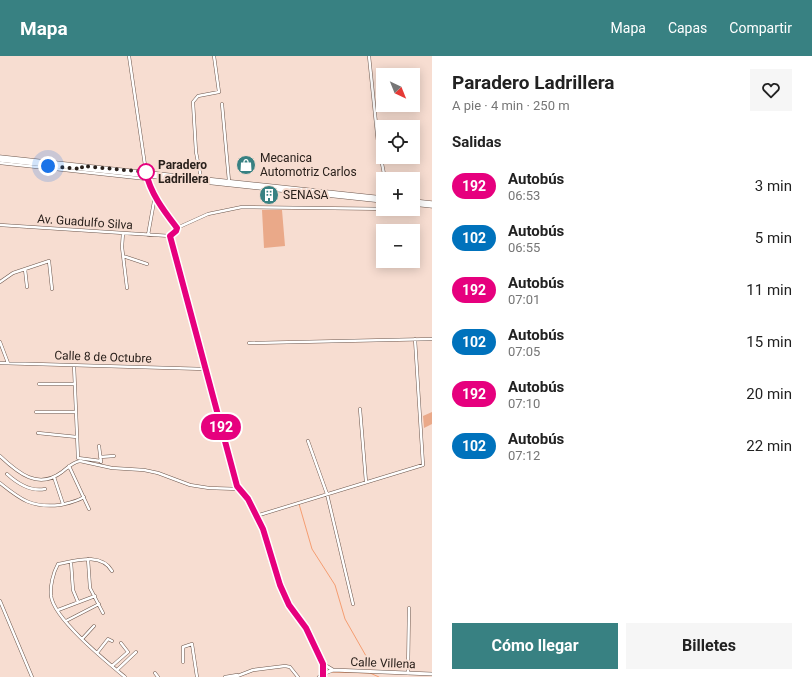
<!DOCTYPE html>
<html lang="es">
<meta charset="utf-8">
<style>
:root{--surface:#fff;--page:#f6f6f6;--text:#222;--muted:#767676;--accent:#388182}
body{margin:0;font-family:Roboto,sans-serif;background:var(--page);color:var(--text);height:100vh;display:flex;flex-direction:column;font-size:15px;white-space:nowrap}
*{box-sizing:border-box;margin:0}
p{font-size:13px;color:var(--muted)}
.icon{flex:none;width:22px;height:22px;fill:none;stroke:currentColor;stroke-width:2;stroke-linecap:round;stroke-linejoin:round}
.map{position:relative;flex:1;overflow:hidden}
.details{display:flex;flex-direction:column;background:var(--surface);width:380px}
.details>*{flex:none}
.badge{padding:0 8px;border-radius:13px;font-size:14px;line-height:26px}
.needle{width:26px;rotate:137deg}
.fabs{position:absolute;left:376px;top:12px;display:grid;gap:8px}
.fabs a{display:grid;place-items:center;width:44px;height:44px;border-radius:0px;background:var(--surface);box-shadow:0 2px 10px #0003;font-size:20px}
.you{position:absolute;width:20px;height:20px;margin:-10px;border:3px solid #fff;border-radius:50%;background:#1a73e8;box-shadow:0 0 0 6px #1a73e833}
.map>.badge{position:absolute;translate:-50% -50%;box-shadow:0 0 0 2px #fff}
h2{padding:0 20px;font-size:15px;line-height:36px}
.round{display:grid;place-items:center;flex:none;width:42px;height:42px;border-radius:0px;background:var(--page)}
.summary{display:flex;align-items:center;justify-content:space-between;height:68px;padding:0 20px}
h1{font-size:19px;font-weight:700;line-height:30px}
.cta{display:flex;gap:8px;margin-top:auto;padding:8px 20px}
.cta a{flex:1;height:46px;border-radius:0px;background:var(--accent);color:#fff;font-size:16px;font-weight:700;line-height:46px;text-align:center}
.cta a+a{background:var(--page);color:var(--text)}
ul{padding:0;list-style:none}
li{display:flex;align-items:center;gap:12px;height:52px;padding:0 20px}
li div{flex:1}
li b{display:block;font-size:15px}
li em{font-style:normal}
li .badge{min-width:44px;font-weight:700;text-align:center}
header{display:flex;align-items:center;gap:24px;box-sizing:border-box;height:56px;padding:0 20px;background:var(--accent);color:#fff}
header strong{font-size:19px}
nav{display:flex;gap:22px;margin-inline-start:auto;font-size:14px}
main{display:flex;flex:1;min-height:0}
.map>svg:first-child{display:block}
.green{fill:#eaa989}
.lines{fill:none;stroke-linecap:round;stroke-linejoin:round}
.stream{stroke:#f59d71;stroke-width:1}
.minor-casing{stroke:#6d574d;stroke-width:3.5}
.tertiary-casing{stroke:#6d574d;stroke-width:4}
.primary-casing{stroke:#6d574d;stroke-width:4.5}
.minor{stroke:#fff;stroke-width:2.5}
.tertiary{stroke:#fff;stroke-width:3}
.primary{stroke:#fff;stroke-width:3.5}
.line-casing{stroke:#fff;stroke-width:9}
.line{stroke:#e6007e;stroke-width:6}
.walk{stroke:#2a211c;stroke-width:4;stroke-dasharray:0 7.2}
.stop-dot{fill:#fff;stroke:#e6007e;stroke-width:2}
.labels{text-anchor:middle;stroke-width:4;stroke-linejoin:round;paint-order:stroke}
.poi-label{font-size:12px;fill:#2a211c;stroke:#f7ddd1;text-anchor:start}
.stop-label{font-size:12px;font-weight:bold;fill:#2a211c;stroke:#f7ddd1;text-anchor:start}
.street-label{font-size:12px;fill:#2a211c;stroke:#f7ddd1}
</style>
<header>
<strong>Mapa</strong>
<nav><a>Mapa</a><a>Capas</a><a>Compartir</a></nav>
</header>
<main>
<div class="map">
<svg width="432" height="621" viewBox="0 0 432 621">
<rect width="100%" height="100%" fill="#f7ddd1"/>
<!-- green -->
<path class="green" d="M262,154H282L285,190L264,192Z
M432,356V368L424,372L423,360Z"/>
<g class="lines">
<!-- stream -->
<path class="stream" d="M299,448L312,493L335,529L345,563L370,607
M331,616L370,617L379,621"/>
<!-- minor casing -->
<g class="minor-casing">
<path id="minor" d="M129,0L146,116
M369,0L378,87L385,123
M222,48L229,125
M378,87L383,86
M0,107L147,123
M201,122L196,96L193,46L198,40L219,36L214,0
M0,169L170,180
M177,172L208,158L242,151L393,153
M123,177L122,191L127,232
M148,179L155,140
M123,200L147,208
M25,213L27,231
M0,226L13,217L49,205L52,233
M0,286L8,307
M249,287L432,283
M0,307L205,313
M74,309L78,402L101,405
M39,328H75
M360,353L366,426
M36,356H76
M38,377L77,381
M308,385L327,438L353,548
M99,390L101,406
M0,400C18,417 38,434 62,416C67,412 73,406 80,405L112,412L144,414L158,417L190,429L209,432L239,433
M100,401L114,400
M69,410L89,453
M7,418C18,428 31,436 45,433
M54,421L63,448
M0,427C21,444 32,452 60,449C69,447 76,446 84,441
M256,460L423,409L415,283
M88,503L90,532L103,557
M71,506L73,534L78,546
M112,515C101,496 75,505 58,508C53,517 50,530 51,540C54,563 107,606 125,621
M0,545L32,621
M58,554L95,540
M66,565L99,548
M82,583L94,570
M97,597L108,583L112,585
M183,606V591L192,588L197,621
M112,610L128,596L121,587
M117,614L136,596
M155,617L158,621
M408,617L409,552
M225,621L237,619
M235,621L253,614L285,610L290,611L298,621
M319,621L323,618"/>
</g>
<!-- tertiary casing -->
<g class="tertiary-casing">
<path id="tertiary" d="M147,118C149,138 165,157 177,172V175L170,180L237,430L248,443L263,473L271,506L280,529L289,549L306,572L323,608V621
M323,608L333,614
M323,618L333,614L432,618"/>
</g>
<!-- primary casing -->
<g class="primary-casing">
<path id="primary" d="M0,101L383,142
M0,104L383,145
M413,145L432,147
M413,148L432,150"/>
</g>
<!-- minor -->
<use href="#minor" class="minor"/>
<!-- tertiary -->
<use href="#tertiary" class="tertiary"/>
<!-- primary -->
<use href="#primary" class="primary"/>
</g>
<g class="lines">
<!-- line casing -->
<g class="line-casing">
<path id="line" d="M146,116C150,137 164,155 177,172L176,175L170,180L237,430L248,443L263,473L280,529L289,549L306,572L323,608V621"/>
</g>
<!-- line -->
<use href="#line" class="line"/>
<!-- walk -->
<path class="walk" d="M48,110L82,113V110L146,116"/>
</g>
<!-- icons -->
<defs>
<g id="shop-disc" transform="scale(1)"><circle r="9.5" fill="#388182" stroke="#f7ddd1"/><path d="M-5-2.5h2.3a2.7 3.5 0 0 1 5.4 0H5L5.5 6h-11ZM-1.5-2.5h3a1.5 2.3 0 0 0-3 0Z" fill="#fff"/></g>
<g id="building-disc" transform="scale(1)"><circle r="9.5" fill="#388182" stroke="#f7ddd1"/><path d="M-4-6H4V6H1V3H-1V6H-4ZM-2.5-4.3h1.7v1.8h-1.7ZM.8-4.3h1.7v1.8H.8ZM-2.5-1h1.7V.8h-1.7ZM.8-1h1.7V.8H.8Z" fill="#fff"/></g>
</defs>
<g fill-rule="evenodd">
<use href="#shop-disc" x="246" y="109"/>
<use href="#building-disc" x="269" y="139"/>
</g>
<!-- markers -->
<circle class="stop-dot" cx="146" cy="116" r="8"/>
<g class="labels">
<!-- poi labels -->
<g class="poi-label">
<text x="260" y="106">Mecanica<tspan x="260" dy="14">Automotriz Carlos</tspan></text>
<text x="283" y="143">SENASA</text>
</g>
<!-- stop labels -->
<g class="stop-label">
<text x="158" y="113">Paradero<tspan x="158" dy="14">Ladrillera</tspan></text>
</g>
<!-- street labels -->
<g class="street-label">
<text transform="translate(85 166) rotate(4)" y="4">Av. Guadulfo Silva</text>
<text transform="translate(103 301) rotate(2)" y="4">Calle 8 de Octubre</text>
<text transform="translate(383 607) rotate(2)" y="4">Calle Villena</text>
</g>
</g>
</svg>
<div class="fabs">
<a><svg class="needle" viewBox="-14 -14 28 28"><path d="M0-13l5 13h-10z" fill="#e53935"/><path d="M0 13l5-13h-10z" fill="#767676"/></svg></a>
<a><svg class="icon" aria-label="locate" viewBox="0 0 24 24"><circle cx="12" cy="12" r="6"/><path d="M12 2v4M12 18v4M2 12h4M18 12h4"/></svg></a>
<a>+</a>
<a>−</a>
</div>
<div class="you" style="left:48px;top:110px"></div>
<b class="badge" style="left:221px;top:371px;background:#e6007e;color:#fff">192</b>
</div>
<section class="details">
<div class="summary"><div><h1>Paradero Ladrillera</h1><p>A pie · 4 min · 250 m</p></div><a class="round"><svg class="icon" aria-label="heart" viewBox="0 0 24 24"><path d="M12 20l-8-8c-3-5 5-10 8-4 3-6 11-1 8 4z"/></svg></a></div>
<h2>Salidas</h2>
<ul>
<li><span class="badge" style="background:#e6007e;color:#fff">192</span><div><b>Autobús</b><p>06:53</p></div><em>3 min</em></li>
<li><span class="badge" style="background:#0072bc;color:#fff">102</span><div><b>Autobús</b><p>06:55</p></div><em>5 min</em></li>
<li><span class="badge" style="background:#e6007e;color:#fff">192</span><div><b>Autobús</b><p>07:01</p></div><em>11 min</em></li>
<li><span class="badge" style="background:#0072bc;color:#fff">102</span><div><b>Autobús</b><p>07:05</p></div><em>15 min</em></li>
<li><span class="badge" style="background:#e6007e;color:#fff">192</span><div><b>Autobús</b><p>07:10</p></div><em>20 min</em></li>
<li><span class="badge" style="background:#0072bc;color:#fff">102</span><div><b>Autobús</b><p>07:12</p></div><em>22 min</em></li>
</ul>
<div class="cta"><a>Cómo llegar</a><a>Billetes</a></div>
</section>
</main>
